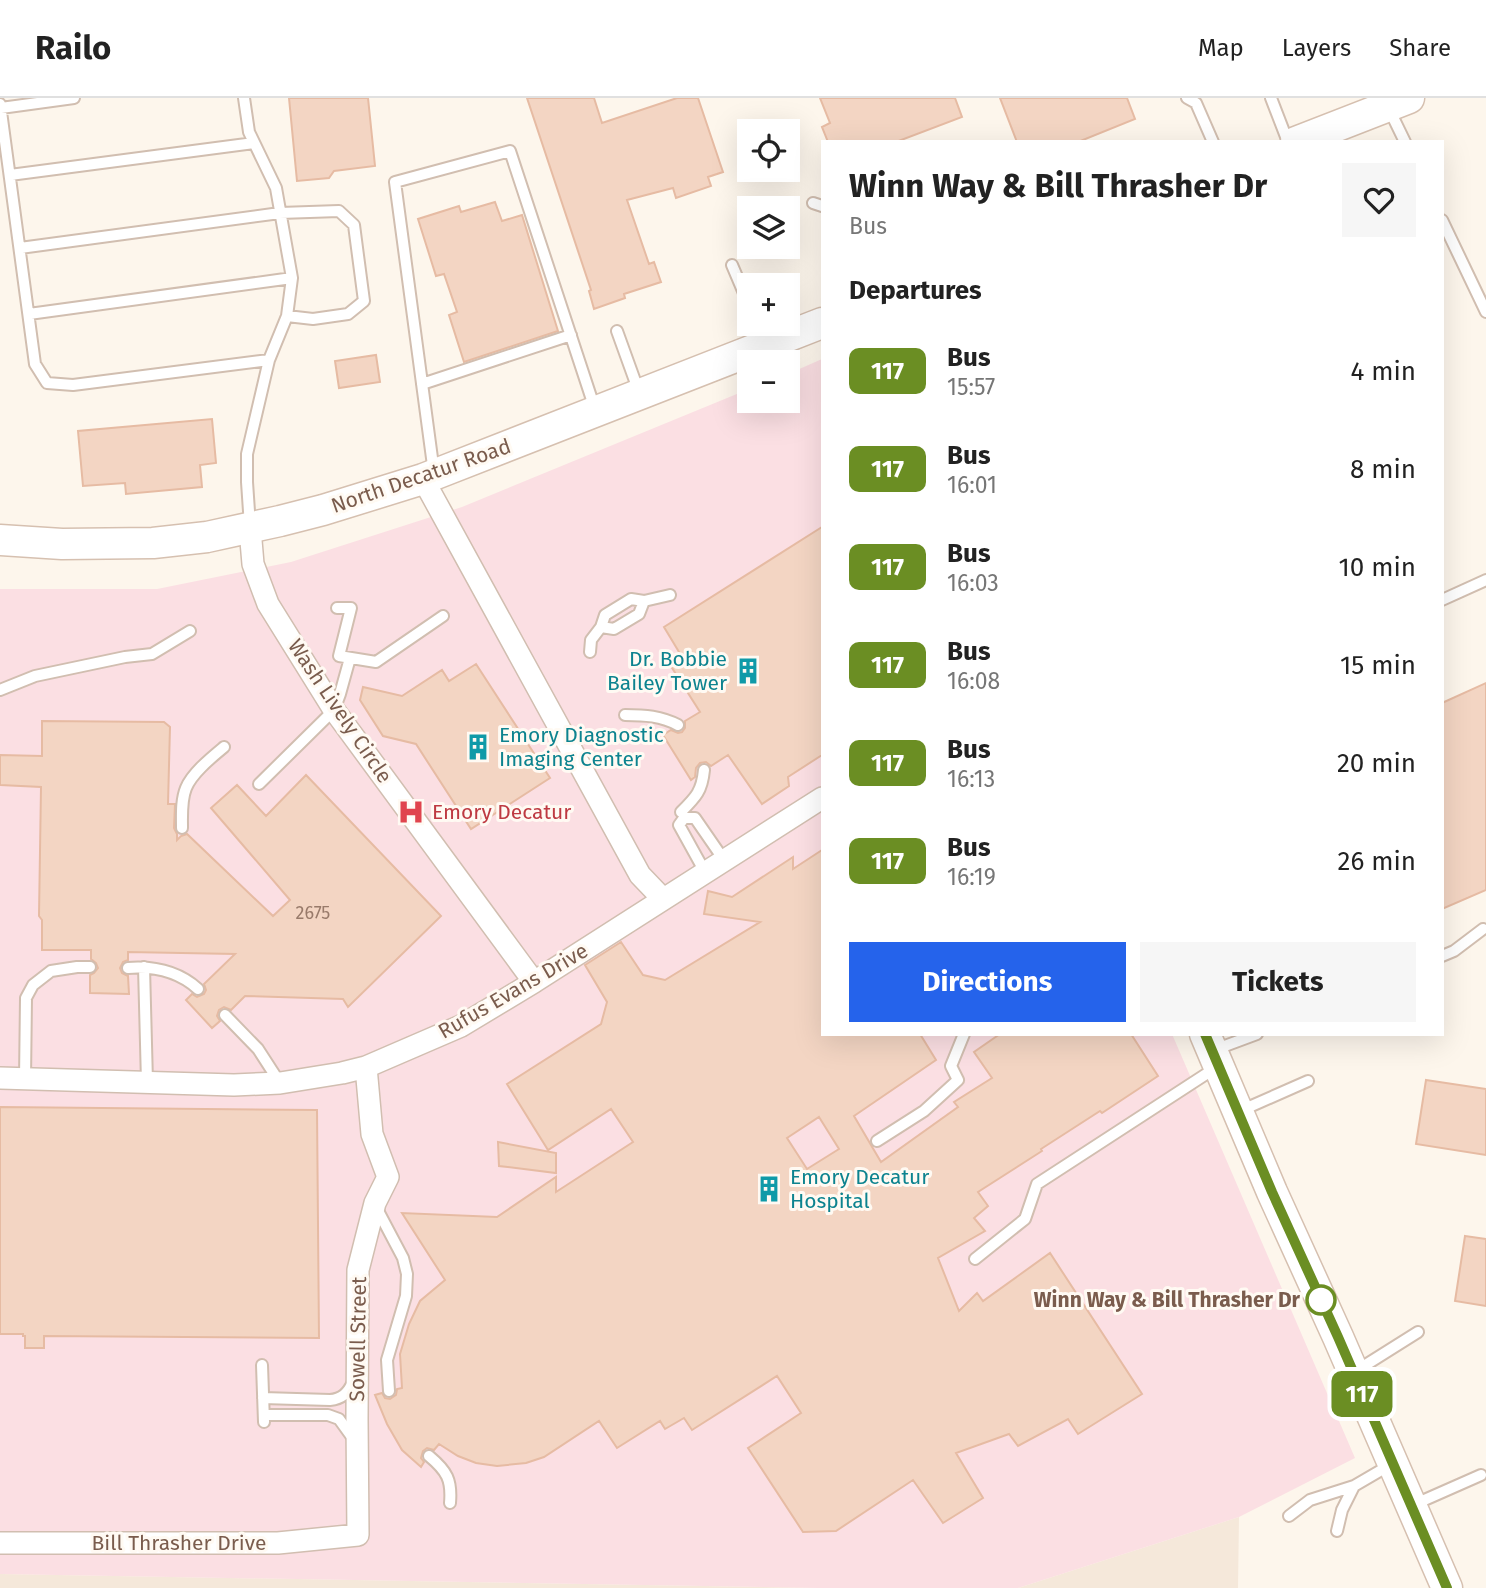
<!DOCTYPE html>
<meta charset="utf-8">
<style>
:root{--surface:#fff;--page:#f6f6f6;--text:#222;--muted:#767676;--line:#e0e0e0;--accent:#2563eb}
body{margin:0;font-family:"Fira Sans",sans-serif;background:var(--page);color:var(--text);height:100vh;display:flex;flex-direction:column;font-size:26px;white-space:nowrap}
*{box-sizing:border-box;margin:0}
p{font-size:23px;color:var(--muted)}
.icon{flex:none;width:38px;height:38px;fill:none;stroke:currentColor;stroke-width:2;stroke-linecap:round;stroke-linejoin:round}
.map{position:relative;flex:1;overflow:hidden}
.side{position:absolute;left:821px;top:42px;width:623px;height:896px;display:flex;flex-direction:column;background:var(--surface);border-radius:0px;box-shadow:0 7px 28px #0002}
.side>*{flex:none}
.badge{padding:0 14px;border-radius:10px;font-size:24px;line-height:46px}
.tools{position:absolute;left:737px;top:21px;display:grid;gap:14px}
.tools a{display:grid;place-items:center;width:63px;height:63px;border-radius:0px;background:var(--surface);box-shadow:0 7px 28px #0002;font-size:35px}
.map>.badge{position:absolute;translate:-50% -50%;box-shadow:0 0 0 4px #fff}
h2{padding:0 28px;font-size:26px;line-height:63px}
.round{display:grid;place-items:center;flex:none;width:74px;height:74px;border-radius:0px;background:var(--page)}
.head{display:flex;align-items:center;justify-content:space-between;height:119px;padding:0 28px}
h1{font-size:33px;font-weight:700;line-height:52px}
.action{display:flex;gap:14px;margin-top:auto;padding:14px 28px}
.action a{flex:1;height:80px;border-radius:0px;background:var(--accent);color:#fff;font-size:28px;font-weight:700;line-height:80px;text-align:center}
.action a+a{background:var(--page);color:var(--text)}
ul{padding:0;list-style:none}
li{display:flex;align-items:center;gap:21px;height:98px;padding:0 28px}
li div{flex:1}
li b{display:block;font-size:26px}
li em{font-style:normal}
li .badge{min-width:77px;font-weight:700;text-align:center}
header{display:flex;align-items:center;gap:42px;box-sizing:border-box;height:98px;padding:0 35px;background:var(--surface);border-bottom:2px solid var(--line)}
header strong{font-size:33px}
nav{display:flex;gap:38px;margin-inline-start:auto;font-size:24px}
.map>svg:first-child{display:block}
.residential{fill:#f5e8da}
.medical{fill:#fbdfe3}
.building{fill:#f3d5c3;stroke:#e6bba3;stroke-width:2;fill-rule:evenodd}
.lines{fill:none;stroke-linecap:round;stroke-linejoin:round}
.lane-casing{stroke:#d1beb0;stroke-width:14}
.street-casing{stroke:#d1beb0;stroke-width:24}
.secondary-casing{stroke:#d6c0b0;stroke-width:33}
.lane{stroke:#fff;stroke-width:10}
.street{stroke:#fff;stroke-width:21}
.secondary{stroke:#fff;stroke-width:30}
.line-casing{stroke:#fff;stroke-width:16}
.line{stroke:#6b8e23;stroke-width:10}
.stop-dot{fill:#fff;stroke:#6b8e23;stroke-width:3.5}
.labels{text-anchor:middle;stroke-width:6;stroke-linejoin:round;paint-order:stroke}
.number-label{font-size:18px;fill:#987a6a}
.street-label{font-size:21px;fill:#7a5c4d;stroke:#fffaf3}
.culture-label{font-size:21px;fill:#0d838f;stroke:#fffaf3;text-anchor:start}
.health-label{font-size:21px;fill:#be3a42;stroke:#fffaf3;text-anchor:start}
.stop-label{font-size:21px;font-weight:bold;fill:#7a5c4d;stroke:#fffaf3;text-anchor:end}
</style>
<header>
<strong>Railo</strong>
<nav><a>Map</a><a>Layers</a><a>Share</a></nav>
</header>
<div class="map">
<svg width="1486" height="1490" viewBox="0 0 1486 1490">
<rect width="100%" height="100%" fill="#fdf6ec"/>
<!-- residential -->
<path class="residential" d="M1239,1419L1238,1490H1018Z
M0,1476L818,1490H0Z"/>
<!-- medical -->
<path class="medical" d="M822,261V936H1172L1355,1360L1239,1419L1018,1490H818L0,1476V491H157L291,464L462,409L749,291V303H788V276Z"/>
<!-- building -->
<path class="building" d="M289,0H368L375,68L334,73L329,80L297,83Z
M527,0H594L602,25L677,0H698L723,74L708,79L711,88L676,100L673,90L627,102L649,166L654,164L661,184L624,196L625,200L594,211L589,193L591,192Z
M820,0H955L962,19L896,44H828L822,29L830,25Z
M1000,0H1127L1135,21L1078,44H1017Z
M495,104L502,123L522,117L558,233L464,264L449,217L457,214L444,176L436,178L418,121L459,108L461,114Z
M376,257L380,284L339,290L335,263Z
M212,321L216,365L200,367L202,389L126,396L125,385L83,388L78,333Z
M822,429V657L788,679L789,688L762,706L728,657L711,668L706,664L700,665L696,670L695,679L691,682L663,637L671,632L678,635L682,634L685,630V623L700,614L667,562L679,554L664,529Z
M476,566L550,680L471,731L416,646L383,638L360,602L363,589L402,598L442,572L449,583Z
M1486,585V792L1442,811V605Z
M42,623L164,624L170,629L168,706H175L174,730L177,736V742L181,738L187,736L273,818L290,802L211,710L237,687L266,718L306,677L441,818L348,909L343,901L245,898L231,912L224,909L219,912L217,918L220,923L212,930L186,902L192,896L197,899L204,896L206,892L204,886L235,856L128,854V862L123,864L120,870L122,875L128,878L129,896L90,895V877L94,875L98,870L96,865L91,861V852H42V822L39,818L41,689L0,687V657L42,658Z
M822,752V936H920L936,962L854,1018L881,1064L958,1009L954,1004L992,980L974,954L1000,936H1131L1158,978L1102,1015L1100,1013L1041,1051L1042,1053L978,1094L988,1108L974,1120L985,1133L938,1160L959,1213L977,1195L983,1203L1050,1155L1142,1296L1078,1336L1068,1321L1018,1348L1009,1336L956,1355L983,1400L943,1425L913,1382L836,1433L803,1434L748,1350L801,1315L777,1278L692,1332L684,1320L665,1331L660,1323L617,1350L599,1323L544,1359L526,1365L497,1368L476,1365L458,1358L439,1346L434,1352L427,1350L423,1353L421,1360L424,1364L421,1369L402,1352L387,1326L375,1297L382,1295L385,1300L390,1301L396,1297L397,1291L402,1290L400,1256L409,1226L420,1203L445,1182L402,1115L497,1119L556,1079V1094L633,1044L611,1011L548,1052L507,986L601,926L607,904L585,867L621,844L643,877L665,882L760,824L704,816L708,793L732,799L793,759V771ZM819,1019L839,1051L807,1071L787,1040Z
M1426,982L1486,991V1057L1416,1046Z
M0,1009L317,1012L319,1240L44,1238V1250H25V1238H23V1236H0Z
M498,1044L556,1055V1075L499,1068Z
M1465,1138L1486,1141V1208L1455,1203Z"/>
<g class="lines">
<!-- lane casing -->
<g class="lane-casing">
<path id="lane" d="M1187,0L1196,5L1213,44
M1271,0L1288,44
M0,6L35,266L47,285L73,287L269,262L287,218L292,180L276,90L249,34L244,0
M1,10L74,0
M1389,11L1405,44
M10,77L254,45
M813,105L822,108
M1442,122L1486,214
M20,150L280,115L339,113L354,127L364,203L348,216L313,221L287,218
M732,167L749,207
M29,216L292,180
M757,226L765,245
M617,233L639,294
M422,286L571,237
M434,375L395,84L510,53L595,311
M250,428L247,384V356L269,262
M1442,502L1486,482
M337,510H351L339,558L376,564L443,518
M601,529L614,531L639,516L644,503
M590,554L591,542L601,529L605,517L631,501L644,503L670,497
M0,592L35,578L125,559L152,556L190,533
M625,617C645,617 661,618 678,627
M259,686L334,612L340,596L350,560
M681,714C696,699 702,693 704,672
M182,730C182,717 181,702 186,690C192,675 212,659 224,649
M705,774L679,727L684,720H695L724,762
M1442,858L1454,853L1483,831
M144,869L147,984
M128,870C154,868 178,873 198,891
M225,917L258,951L280,985
M1214,952L1257,936
M25,981L26,900L33,887L51,873L77,869H90
M1240,1013L1308,983
M877,1043L924,1013L958,982L951,968L964,936
M375,1107L403,1160L407,1176L406,1198L387,1262L389,1293
M975,1161L1025,1121L1037,1086L1217,969
M262,1267L264,1324
M1356,1273L1418,1234
M263,1300L330,1302C342,1301 348,1295 353,1284
M264,1317H328L339,1321L352,1339
M429,1358C447,1373 452,1382 450,1405
M1413,1407L1481,1377
M1289,1418L1310,1402L1354,1388
M1337,1433L1342,1412L1354,1388L1390,1367"/>
</g>
<!-- street casing -->
<g class="street-casing">
<path id="street" d="M423,381L640,777L663,801
M250,431L253,466L268,506L334,612L534,884
M0,980L234,987L280,985L342,975L366,969L461,928L534,884L822,700
M0,1445H278L358,1437L357,1321L358,1172L375,1105L388,1079L372,1036L366,969"/>
</g>
<!-- secondary casing -->
<g class="secondary-casing">
<path id="secondary" d="M1296,44L1409,0
M0,442L62,446L153,445L207,439L280,423L323,412L423,381L822,225
M1205,936L1272,1094L1338,1239L1447,1490"/>
</g>
<!-- lane -->
<use href="#lane" class="lane"/>
<!-- street -->
<use href="#street" class="street"/>
<!-- secondary -->
<use href="#secondary" class="secondary"/>
</g>
<g class="lines">
<!-- line casing -->
<g class="line-casing">
<path id="line" d="M1205,936L1272,1094L1338,1239L1447,1490"/>
</g>
<!-- line -->
<use href="#line" class="line"/>
</g>
<!-- icons -->
<defs>
<g id="building-bare" transform="scale(2.1)"><path d="M-4-6H4V6H1V3H-1V6H-4ZM-2.5-4.3h1.7v1.8h-1.7ZM.8-4.3h1.7v1.8H.8ZM-2.5-1h1.7V.8h-1.7ZM.8-1h1.7V.8H.8Z" fill="#0f9aa8" stroke="#fffaf3" stroke-width="2.5" paint-order="stroke"/></g>
<g id="hospital-bare" transform="scale(2.1)"><path d="M-5-5h3v3.5h4V-5h3V5h-3V1.5h-4V5h-3Z" fill="#e0444e" stroke="#fffaf3" stroke-width="2.5" paint-order="stroke"/></g>
</defs>
<g fill-rule="evenodd">
<use href="#building-bare" x="748" y="573"/>
<use href="#building-bare" x="478" y="649"/>
<use href="#hospital-bare" x="411" y="714"/>
<use href="#building-bare" x="769" y="1091"/>
</g>
<!-- markers -->
<circle class="stop-dot" cx="1321" cy="1202" r="14"/>
<g class="labels">
<!-- number labels -->
<g class="number-label">
<text x="313" y="821">2675</text>
</g>
<!-- street labels -->
<g class="street-label">
<text transform="translate(421 378) rotate(-19)" y="7">North Decatur Road</text>
<text transform="translate(340 613) rotate(56)" y="7">Wash Lively Circle</text>
<text transform="translate(513 893) rotate(-30)" y="7">Rufus Evans Drive</text>
<text transform="translate(358 1241) rotate(-89)" y="7">Sowell Street</text>
<text x="179" y="1452">Bill Thrasher Drive</text>
</g>
<!-- culture labels -->
<g class="culture-label">
<text x="727" y="568" text-anchor="end">Dr. Bobbie<tspan x="727" dy="24">Bailey Tower</tspan></text>
<text x="499" y="644">Emory Diagnostic<tspan x="499" dy="24">Imaging Center</tspan></text>
<text x="790" y="1086">Emory Decatur<tspan x="790" dy="24">Hospital</tspan></text>
</g>
<!-- health labels -->
<g class="health-label">
<text x="432" y="721">Emory Decatur</text>
</g>
<!-- stop labels -->
<g class="stop-label">
<text x="1300" y="1209">Winn Way &amp; Bill Thrasher Dr</text>
</g>
</g>
</svg>
<div class="tools">
<a><svg class="icon" aria-label="locate" viewBox="0 0 24 24"><circle cx="12" cy="12" r="6"/><path d="M12 2v4M12 18v4M2 12h4M18 12h4"/></svg></a>
<a><svg class="icon" aria-label="layers" viewBox="0 0 24 24"><path d="M12 4l9 5-9 5-9-5zM3 14l9 5 9-5"/></svg></a>
<a>+</a>
<a>−</a>
</div>
<b class="badge" style="left:1362px;top:1296px;background:#6b8e23;color:#fff">117</b>
<section class="side">
<div class="head"><div><h1>Winn Way &amp; Bill Thrasher Dr</h1><p>Bus</p></div><a class="round"><svg class="icon" aria-label="heart" viewBox="0 0 24 24"><path d="M12 20l-8-8c-3-5 5-10 8-4 3-6 11-1 8 4z"/></svg></a></div>
<h2>Departures</h2>
<ul>
<li><span class="badge" style="background:#6b8e23;color:#fff">117</span><div><b>Bus</b><p>15:57</p></div><em>4 min</em></li>
<li><span class="badge" style="background:#6b8e23;color:#fff">117</span><div><b>Bus</b><p>16:01</p></div><em>8 min</em></li>
<li><span class="badge" style="background:#6b8e23;color:#fff">117</span><div><b>Bus</b><p>16:03</p></div><em>10 min</em></li>
<li><span class="badge" style="background:#6b8e23;color:#fff">117</span><div><b>Bus</b><p>16:08</p></div><em>15 min</em></li>
<li><span class="badge" style="background:#6b8e23;color:#fff">117</span><div><b>Bus</b><p>16:13</p></div><em>20 min</em></li>
<li><span class="badge" style="background:#6b8e23;color:#fff">117</span><div><b>Bus</b><p>16:19</p></div><em>26 min</em></li>
</ul>
<div class="action"><a>Directions</a><a>Tickets</a></div>
</section>
</div>
